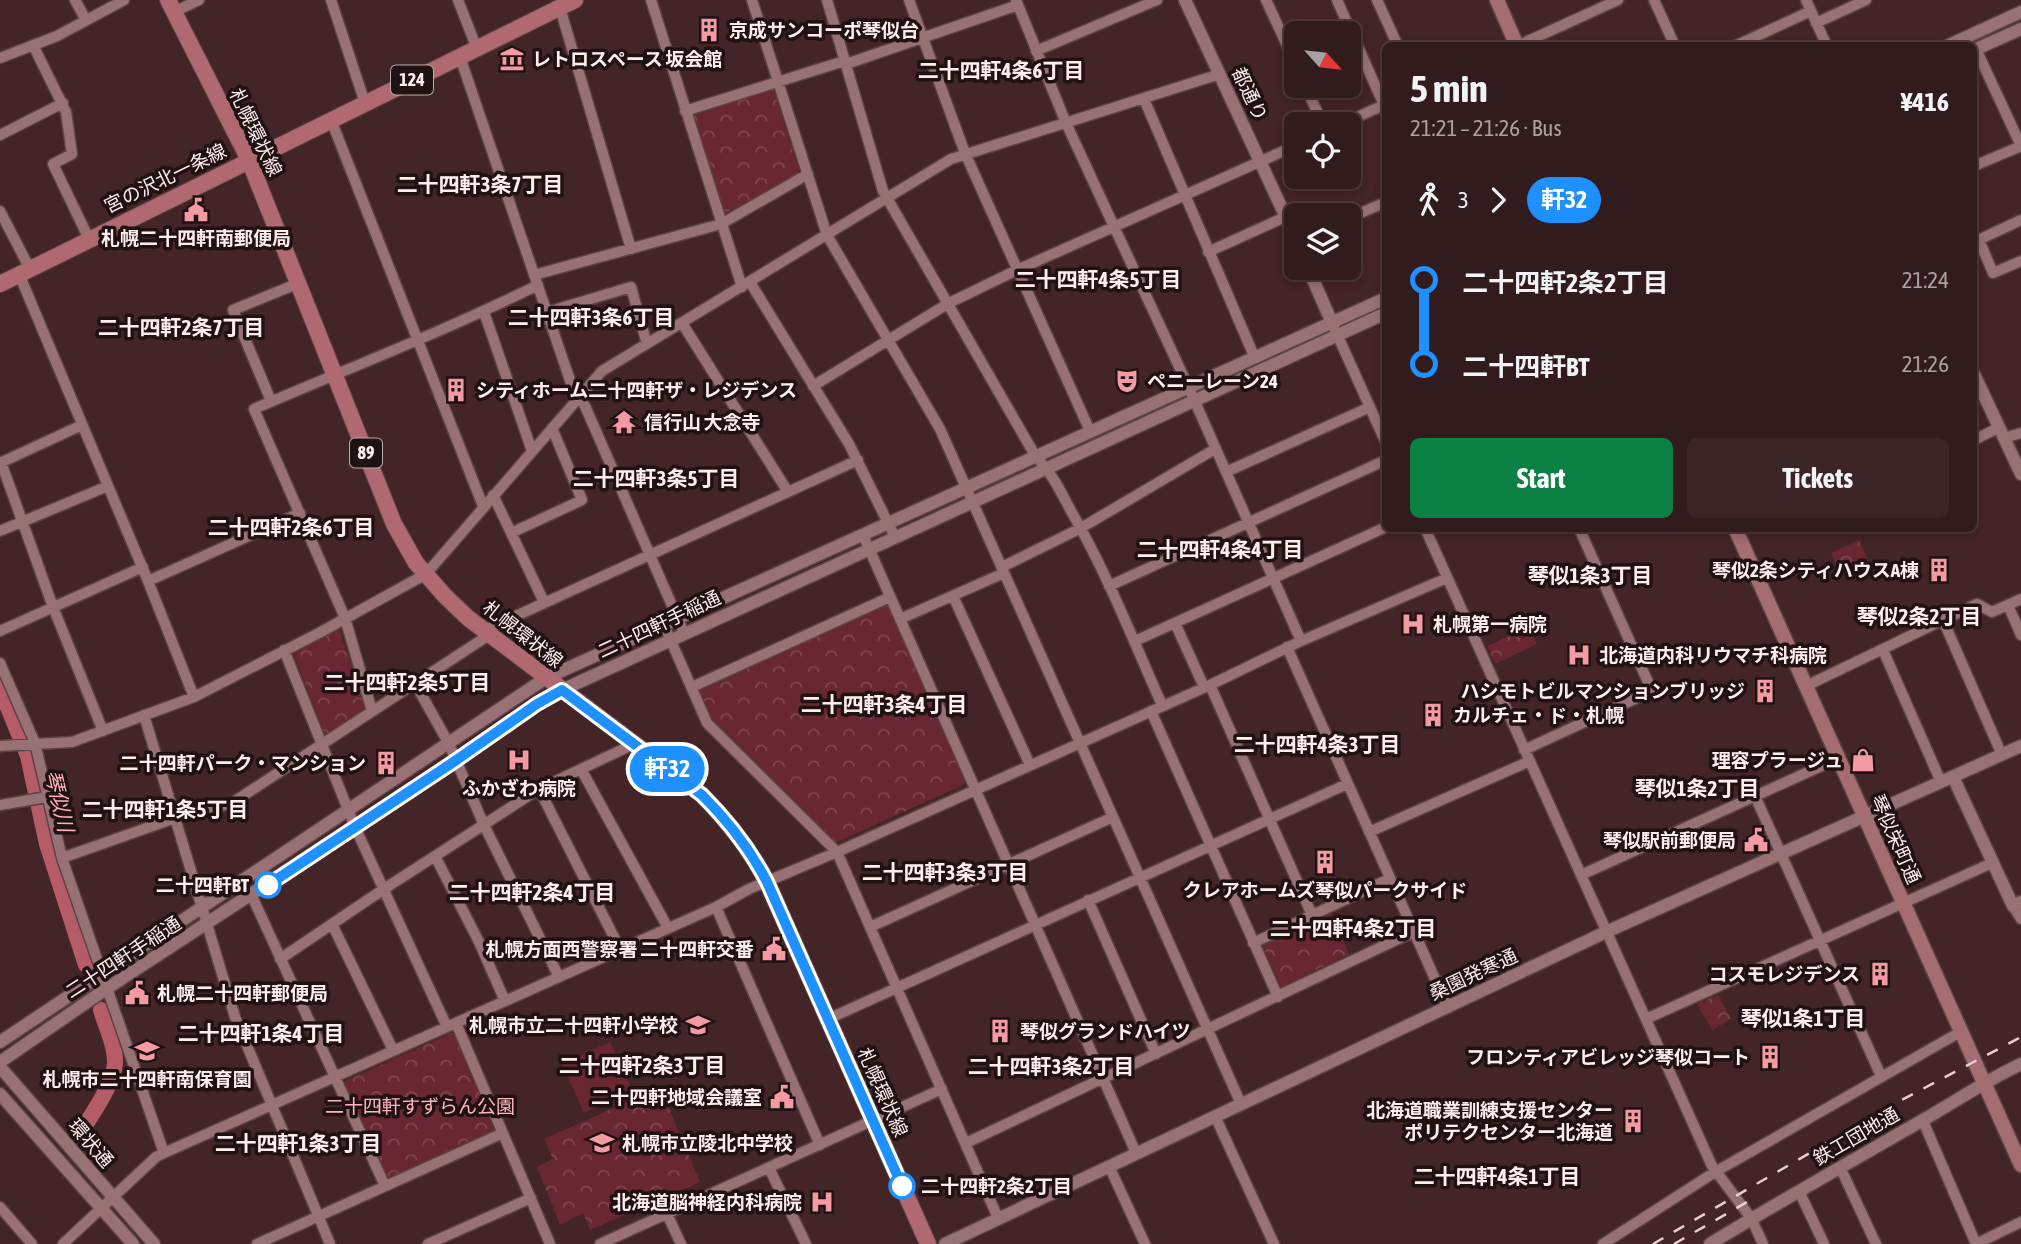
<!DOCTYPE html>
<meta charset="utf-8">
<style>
:root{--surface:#321b1d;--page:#3a2426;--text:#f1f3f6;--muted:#a8a1a4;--line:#4d393b;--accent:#0b8043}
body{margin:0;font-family:"Asap Condensed","Noto Sans JP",sans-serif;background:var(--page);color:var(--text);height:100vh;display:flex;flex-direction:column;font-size:26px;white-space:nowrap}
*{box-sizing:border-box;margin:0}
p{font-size:23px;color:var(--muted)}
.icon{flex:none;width:38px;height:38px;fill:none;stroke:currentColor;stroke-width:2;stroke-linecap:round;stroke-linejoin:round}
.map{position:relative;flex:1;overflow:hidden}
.sheet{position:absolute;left:1382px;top:42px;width:595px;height:490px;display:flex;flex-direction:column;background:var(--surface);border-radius:10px;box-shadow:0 4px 10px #0003,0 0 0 2px var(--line)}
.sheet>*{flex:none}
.badge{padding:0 14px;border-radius:23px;font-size:24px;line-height:46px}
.needle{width:46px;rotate:117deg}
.fabs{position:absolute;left:1284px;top:21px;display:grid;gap:14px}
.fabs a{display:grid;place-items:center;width:77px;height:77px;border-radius:10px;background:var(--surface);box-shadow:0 4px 10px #0003,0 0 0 2px var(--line);font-size:35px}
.map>.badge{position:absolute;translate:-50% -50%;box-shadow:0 0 0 4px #fff}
.legs{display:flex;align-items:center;gap:10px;height:77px;padding:0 28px;font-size:23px}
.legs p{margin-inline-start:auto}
.overview{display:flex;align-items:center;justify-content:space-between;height:119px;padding:0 28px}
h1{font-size:38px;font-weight:700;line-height:52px}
.action{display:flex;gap:14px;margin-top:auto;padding:14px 28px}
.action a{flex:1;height:80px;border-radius:10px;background:var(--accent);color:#fff;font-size:28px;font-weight:700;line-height:80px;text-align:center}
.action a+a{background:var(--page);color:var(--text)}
ul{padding:0 28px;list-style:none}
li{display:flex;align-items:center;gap:24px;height:84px;font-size:26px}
li i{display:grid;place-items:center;width:10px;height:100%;margin:0 9px;background:currentColor}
li i::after{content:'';width:18px;height:18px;margin:-9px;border:5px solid;border-radius:50%;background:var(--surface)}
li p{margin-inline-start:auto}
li:first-child i{background:linear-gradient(#0000 50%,currentColor 0)}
li:last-child i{background:linear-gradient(currentColor 50%,#0000 0)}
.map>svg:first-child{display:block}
.park{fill:url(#park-crowns)}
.pitch{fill:#682731}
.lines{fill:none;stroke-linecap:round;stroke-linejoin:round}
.river{stroke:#b55c67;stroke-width:16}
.minor-casing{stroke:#5c4245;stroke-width:13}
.tertiary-casing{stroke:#5c4245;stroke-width:15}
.secondary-casing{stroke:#5c4245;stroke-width:17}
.primary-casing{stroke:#5c4245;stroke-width:18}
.minor{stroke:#977174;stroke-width:10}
.tertiary{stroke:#977174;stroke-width:12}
.secondary{stroke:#a36d72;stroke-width:14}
.primary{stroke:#b06970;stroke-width:16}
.rail{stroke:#e5d1d2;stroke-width:2.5;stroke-dasharray:12 12;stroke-linecap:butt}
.line-1-casing{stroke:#fff;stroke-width:16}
.line-1{stroke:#1e90ff;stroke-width:10}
.stop-1-dot{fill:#fff;stroke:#1e90ff;stroke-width:3.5}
.labels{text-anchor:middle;stroke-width:7;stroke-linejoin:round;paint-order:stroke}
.shield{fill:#201213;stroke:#bcabac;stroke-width:2}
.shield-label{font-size:18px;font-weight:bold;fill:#ffedee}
.poi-label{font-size:19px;font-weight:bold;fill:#ffedee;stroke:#201213;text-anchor:end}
.street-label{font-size:19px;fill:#ffedee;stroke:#201213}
.stop-label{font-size:19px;font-weight:bold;fill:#ffedee;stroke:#201213;text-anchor:end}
.park-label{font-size:19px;fill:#ffb4bb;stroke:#201213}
.neighbourhood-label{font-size:21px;font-weight:bold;fill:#ffedee;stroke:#201213}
.water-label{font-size:21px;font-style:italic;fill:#fcb2b8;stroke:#201213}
</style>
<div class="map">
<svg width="2021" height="1244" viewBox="0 0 2021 1244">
<defs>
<pattern id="park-crowns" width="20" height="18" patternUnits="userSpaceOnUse" patternTransform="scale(1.75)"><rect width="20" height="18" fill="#682731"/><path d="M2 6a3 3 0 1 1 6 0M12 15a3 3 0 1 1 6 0" fill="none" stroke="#7f474f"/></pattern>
</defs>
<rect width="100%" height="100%" fill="#432427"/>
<!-- park -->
<path class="park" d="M771,89L774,91L799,170L798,174L726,213L722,212L693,117L695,113Z
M1859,540L1867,558L1838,569L1831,553Z
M887,604L965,782L963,785L835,843L712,719L699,690Z
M1529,627L1537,644L1495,664L1487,646Z
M339,629L366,706L364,710L328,734L324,733L294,655L295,652Z
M1331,913L1349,954L1281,987L1262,944Z
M1718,995L1731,1019L1712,1030L1697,1004Z
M451,1033L455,1034L496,1129L389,1178L385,1176L343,1082Z
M660,1087L700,1182L590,1230L583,1213L560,1225L537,1167L553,1159L544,1139Z"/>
<!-- pitch -->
<path class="pitch" d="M610,1042L633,1091L584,1113L562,1064Z"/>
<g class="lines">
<!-- river -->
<path class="river" d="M0,688L28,756L47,844L86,965
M82,1130C93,1113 113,1084 115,1064C116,1047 106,1027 101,1010"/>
<!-- minor casing -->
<g class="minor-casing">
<path id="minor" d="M75,0L86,20
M331,0L365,103
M458,0L477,49
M651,0L742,287
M752,0L827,235L940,429L1241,1104
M827,0L883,191L1036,457C1052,473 1061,492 1071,511C1107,573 1133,640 1162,705
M909,0L965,153L1090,431
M1016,0L1066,123L1188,386L1301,641
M1266,0L1297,67
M1337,0L1384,105
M1377,0L1398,46
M1654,0L1675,46
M1806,0L1827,46
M560,8L631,249
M174,12L199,0
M1816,23L1866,0
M33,45L66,112L72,154L53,164L89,239
M1517,46L1618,0
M1735,46L1811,11
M1976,49L2021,146
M1036,51L1157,0
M460,57L574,392L585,406L684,633
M0,58L57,36L124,0
M1305,86L1323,124
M1144,99L1254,356
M685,111L838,63L852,62L1018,5
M331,120L483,506
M1342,124L1386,104
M0,135L63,103
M1974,166L2021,146
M0,211L30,269
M1349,218L1386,202
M1979,240L1993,273L2021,261
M1974,242L2021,220
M1208,252L1285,217
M19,274L148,581L194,697
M534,275L721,224L808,174
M750,282L849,444L895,537
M484,312L532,451
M547,312L631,287L647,344
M682,323L788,492
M1332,323L1386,443
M813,386L949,303L1017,270L1297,145
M271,401L233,310L299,283
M2004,438L2021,433
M1974,440L1998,428
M1,462L53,607L103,731
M0,463L82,425
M1226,472L1370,407
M493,495L544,602
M1425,528L1712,1166L1751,1218L1763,1244
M0,531L108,486
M511,533L582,500L552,428
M863,535L1136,1153
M1002,567L1081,528L1215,449
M148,581L300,513
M1109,586L1386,460
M953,596L1030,765
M2008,605L2021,635
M900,619L1004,573
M1943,620L1977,604L1992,612L2021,599
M1175,623L1204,687
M664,625L707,723L837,852L998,1218
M0,631L143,567
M483,631L858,460
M1135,641L1386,527
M1287,647L1448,1008
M284,650L355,827L447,1027
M1883,650L1941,782
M0,663L35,743L62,858L164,1153
M415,683L449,744L484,825L559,977
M1210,685L1312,915
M1806,686L1943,620L2002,755
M692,687L890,597
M372,711L345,618L254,409C349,368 445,331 538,285
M1151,711L1278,997
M144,715L235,1017L330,1244
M0,746L72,742L194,697L319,633L426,574L602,371L951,159L1220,74
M1524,750L1652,691L1579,528
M581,769L668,928
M539,789L620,949
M1755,796L1881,1076
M0,805L47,797
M1369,832L1530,761
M435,856L479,942L505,1001
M62,858L175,818L232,803L489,635
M1581,875L1839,758
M251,894L385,1186
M1088,900L1156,1054
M2013,906L2021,919
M716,907L820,1145
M332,924L393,1050
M870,927L1113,817
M1253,943L1389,879
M280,959L387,887L539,789L634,744
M828,1019L1347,784
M1646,1019L1992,863
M456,1023L550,1244
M1215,1116L1274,1244
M1923,1121L1976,1244
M966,1143L1413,932
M1109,1166L1145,1244
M1840,1167L1876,1244
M769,1168L806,1244
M1799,1191L1824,1244
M0,1207L32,1244
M667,1214L681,1244
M63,1244L156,1157L164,1153L716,907L749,889L837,852L1210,685L1301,641L1447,578
M257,1244L503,1133
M428,1244L531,1198
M600,1244L942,1089
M1603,1244L1715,1172L1962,1031
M1976,1244L2021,1222"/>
</g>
<!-- tertiary casing -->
<g class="tertiary-casing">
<path id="tertiary" d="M1185,0L1297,241
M1947,46L2021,12
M1974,50L2021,29
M1308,268L1332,323
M1974,374L2021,474
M1953,777L2013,906L2021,902
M0,1042L546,678L1386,298
M0,1062L106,989L455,761L537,704L562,690L1386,313
M0,1067L154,1244
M0,1094L133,1244
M945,1244L1606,932L2021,746
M1710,1244C1780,1201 1852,1161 1923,1120C1956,1101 1987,1080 2021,1064"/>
</g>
<!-- secondary casing -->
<g class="secondary-casing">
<path id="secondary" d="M1497,0L1517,46
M1735,528L2021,1165"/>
</g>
<!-- primary casing -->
<g class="primary-casing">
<path id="primary" d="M168,0L249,160L394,524L416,563L445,596L468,618L702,795C728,821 750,849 767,882L928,1244
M0,284L575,0"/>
</g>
<!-- minor -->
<use href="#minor" class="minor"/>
<!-- tertiary -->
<use href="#tertiary" class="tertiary"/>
<!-- secondary -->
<use href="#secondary" class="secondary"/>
<!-- primary -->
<use href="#primary" class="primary"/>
<!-- rail -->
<path class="rail" d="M1653,1244L1896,1103L2021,1037
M1674,1244L1747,1202"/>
</g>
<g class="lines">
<!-- line-1 casing -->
<g class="line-1-casing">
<path id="line-1" d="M268,885L455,761L537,704L562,690L702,795C728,821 750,849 767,882L902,1186"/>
</g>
<!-- line-1 -->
<use href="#line-1" class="line-1"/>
</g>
<!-- icons -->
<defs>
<g id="building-bare" transform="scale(1.89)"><path d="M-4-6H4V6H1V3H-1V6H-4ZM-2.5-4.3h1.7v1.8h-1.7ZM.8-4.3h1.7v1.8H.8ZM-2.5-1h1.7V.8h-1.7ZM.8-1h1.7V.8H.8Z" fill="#f49aa3" stroke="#201213" stroke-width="2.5" paint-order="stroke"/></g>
<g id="museum-bare" transform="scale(1.89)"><path d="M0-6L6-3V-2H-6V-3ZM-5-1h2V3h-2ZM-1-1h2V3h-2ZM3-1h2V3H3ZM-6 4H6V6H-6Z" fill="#f49aa3" stroke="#201213" stroke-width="2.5" paint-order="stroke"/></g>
<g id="civic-bare" transform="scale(1.89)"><path d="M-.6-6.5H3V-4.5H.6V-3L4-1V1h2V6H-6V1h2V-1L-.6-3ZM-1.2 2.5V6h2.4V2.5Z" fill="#f49aa3" stroke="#201213" stroke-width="2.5" paint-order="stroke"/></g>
<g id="theatre-bare" transform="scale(1.89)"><path d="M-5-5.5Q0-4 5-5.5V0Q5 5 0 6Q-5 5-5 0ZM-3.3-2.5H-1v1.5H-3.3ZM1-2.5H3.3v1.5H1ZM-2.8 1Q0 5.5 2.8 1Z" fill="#f49aa3" stroke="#201213" stroke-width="2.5" paint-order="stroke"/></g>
<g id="temple-bare" transform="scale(1.89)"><path d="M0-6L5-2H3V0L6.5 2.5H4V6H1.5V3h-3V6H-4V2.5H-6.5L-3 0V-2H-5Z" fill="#f49aa3" stroke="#201213" stroke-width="2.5" paint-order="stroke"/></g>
<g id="hospital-bare" transform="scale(1.89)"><path d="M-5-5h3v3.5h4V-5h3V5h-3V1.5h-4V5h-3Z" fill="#f49aa3" stroke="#201213" stroke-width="2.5" paint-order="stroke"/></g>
<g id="shop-bare" transform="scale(1.89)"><path d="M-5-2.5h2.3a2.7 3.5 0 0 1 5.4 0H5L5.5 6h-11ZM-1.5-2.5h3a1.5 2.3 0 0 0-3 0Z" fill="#f49aa3" stroke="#201213" stroke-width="2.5" paint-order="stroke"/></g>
<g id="school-bare" transform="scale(1.89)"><path d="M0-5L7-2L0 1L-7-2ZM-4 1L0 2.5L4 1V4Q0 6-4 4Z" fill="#f49aa3" stroke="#201213" stroke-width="2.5" paint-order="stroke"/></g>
</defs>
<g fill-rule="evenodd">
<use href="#building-bare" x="709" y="30"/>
<use href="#museum-bare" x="512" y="59"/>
<use href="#civic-bare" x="196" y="210"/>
<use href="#theatre-bare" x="1127" y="381"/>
<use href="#building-bare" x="456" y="390"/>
<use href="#temple-bare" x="624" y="422"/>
<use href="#building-bare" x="1939" y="570"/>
<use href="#hospital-bare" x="1413" y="624"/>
<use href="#hospital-bare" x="1579" y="655"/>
<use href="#building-bare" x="1765" y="691"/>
<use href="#building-bare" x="1433" y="715"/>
<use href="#hospital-bare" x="519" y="760"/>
<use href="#shop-bare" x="1863" y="760"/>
<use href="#building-bare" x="386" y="763"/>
<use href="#civic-bare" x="1756" y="840"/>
<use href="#building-bare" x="1325" y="862"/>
<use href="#civic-bare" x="774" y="949"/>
<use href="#building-bare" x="1880" y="974"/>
<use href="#civic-bare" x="137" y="993"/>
<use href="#school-bare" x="698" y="1025"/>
<use href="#building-bare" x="1000" y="1031"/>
<use href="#school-bare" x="147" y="1051"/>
<use href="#building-bare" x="1770" y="1057"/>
<use href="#civic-bare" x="782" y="1097"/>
<use href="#building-bare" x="1633" y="1121"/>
<use href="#school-bare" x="602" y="1143"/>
<use href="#hospital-bare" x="822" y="1202"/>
</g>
<!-- markers -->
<g class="stop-1-dot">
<circle cx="268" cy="885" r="12"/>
<circle cx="902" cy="1186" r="12"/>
</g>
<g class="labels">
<!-- shield labels -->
<g class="shield">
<rect x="391" y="65.5" width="42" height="29" rx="5"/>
<rect x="350" y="438.5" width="32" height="29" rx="5"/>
</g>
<g class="shield-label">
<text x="412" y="86">124</text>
<text x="366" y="459">89</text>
</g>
<!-- poi labels -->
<g class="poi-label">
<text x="729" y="37" text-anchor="start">京成サンコーポ琴似台</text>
<text x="532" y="66" text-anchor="start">レトロスペース 坂会館</text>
<text x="196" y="245" text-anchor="middle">札幌二十四軒南郵便局</text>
<text x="1147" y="388" text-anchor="start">ペニーレーン24</text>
<text x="476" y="397" text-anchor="start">シティホーム二十四軒ザ・レジデンス</text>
<text x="644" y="429" text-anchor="start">信行山 大念寺</text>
<text x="1919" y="577">琴似2条シティハウスA棟</text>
<text x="1433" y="631" text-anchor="start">札幌第一病院</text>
<text x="1599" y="662" text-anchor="start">北海道内科リウマチ科病院</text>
<text x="1745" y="698">ハシモトビルマンションブリッジ</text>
<text x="1453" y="722" text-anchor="start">カルチェ・ド・札幌</text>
<text x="1843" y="767">理容プラージュ</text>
<text x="366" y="770">二十四軒パーク・マンション</text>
<text x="519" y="795" text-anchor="middle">ふかざわ病院</text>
<text x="1736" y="847">琴似駅前郵便局</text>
<text x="1325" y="897" text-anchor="middle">クレアホームズ琴似パークサイド</text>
<text x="754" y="956">札幌方面西警察署 二十四軒交番</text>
<text x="1860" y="981">コスモレジデンス</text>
<text x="157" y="1000" text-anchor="start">札幌二十四軒郵便局</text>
<text x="678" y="1032">札幌市立二十四軒小学校</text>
<text x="1020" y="1038" text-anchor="start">琴似グランドハイツ</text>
<text x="1750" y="1064">フロンティアビレッジ琴似コート</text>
<text x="147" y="1086" text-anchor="middle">札幌市二十四軒南保育園</text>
<text x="762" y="1104">二十四軒地域会議室</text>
<text x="1613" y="1117">北海道職業訓練支援センター<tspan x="1613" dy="22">ポリテクセンター北海道</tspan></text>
<text x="622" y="1150" text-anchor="start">札幌市立陵北中学校</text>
<text x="802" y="1209">北海道脳神経内科病院</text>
</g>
<!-- street labels -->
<g class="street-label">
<text transform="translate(1250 94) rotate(65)" y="7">都通り</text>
<text transform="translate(256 132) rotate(64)" y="7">札幌環状線</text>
<text transform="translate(165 178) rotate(-26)" y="7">宮の沢北一条線</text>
<text transform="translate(659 624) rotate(-25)" y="7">二十四軒手稲通</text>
<text transform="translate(523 634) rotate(38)" y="7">札幌環状線</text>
<text transform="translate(1896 839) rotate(66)" y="7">琴似栄町通</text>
<text transform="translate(123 957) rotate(-33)" y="7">二十四軒手稲通</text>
<text transform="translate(1473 974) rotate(-25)" y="7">桑園発寒通</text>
<text transform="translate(883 1092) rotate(66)" y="7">札幌環状線</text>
<text transform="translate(1856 1136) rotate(-30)" y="7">鉄工団地通</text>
<text transform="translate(91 1143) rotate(49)" y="7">環状通</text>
</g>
<!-- stop labels -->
<g class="stop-label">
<text x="249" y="892">二十四軒BT</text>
<text x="921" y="1193" text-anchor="start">二十四軒2条2丁目</text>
</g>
<!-- park labels -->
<g class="park-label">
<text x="420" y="1113">二十四軒すずらん公園</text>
</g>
<!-- neighbourhood labels -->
<g class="neighbourhood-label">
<text x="1001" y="78">二十四軒4条6丁目</text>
<text x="480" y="192">二十四軒3条7丁目</text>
<text x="1098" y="287">二十四軒4条5丁目</text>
<text x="591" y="325">二十四軒3条6丁目</text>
<text x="181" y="335">二十四軒2条7丁目</text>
<text x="656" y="486">二十四軒3条5丁目</text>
<text x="291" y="535">二十四軒2条6丁目</text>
<text x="1220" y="557">二十四軒4条4丁目</text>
<text x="1590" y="583">琴似1条3丁目</text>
<text x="1919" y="624">琴似2条2丁目</text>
<text x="407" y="690">二十四軒2条5丁目</text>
<text x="884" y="712">二十四軒3条4丁目</text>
<text x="1317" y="752">二十四軒4条3丁目</text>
<text x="1697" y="796">琴似1条2丁目</text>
<text x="165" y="817">二十四軒1条5丁目</text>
<text x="945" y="880">二十四軒3条3丁目</text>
<text x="532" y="900">二十四軒2条4丁目</text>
<text x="1353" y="936">二十四軒4条2丁目</text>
<text x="1803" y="1026">琴似1条1丁目</text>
<text x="261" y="1041">二十四軒1条4丁目</text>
<text x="642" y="1073">二十四軒2条3丁目</text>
<text x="1051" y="1074">二十四軒3条2丁目</text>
<text x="298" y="1151">二十四軒1条3丁目</text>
<text x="1497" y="1184">二十四軒4条1丁目</text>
</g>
<!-- water labels -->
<g class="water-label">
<text transform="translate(59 801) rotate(77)" y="7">琴似川</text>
</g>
</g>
</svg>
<div class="fabs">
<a><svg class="needle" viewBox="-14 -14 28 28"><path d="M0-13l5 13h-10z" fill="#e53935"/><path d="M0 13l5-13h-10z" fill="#a8a1a4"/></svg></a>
<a><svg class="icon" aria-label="locate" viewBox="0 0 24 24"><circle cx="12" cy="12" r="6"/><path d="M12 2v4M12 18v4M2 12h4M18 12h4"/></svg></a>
<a><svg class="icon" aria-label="layers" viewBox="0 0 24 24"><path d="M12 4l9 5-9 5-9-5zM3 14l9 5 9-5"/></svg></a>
</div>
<b class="badge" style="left:667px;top:769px;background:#1e90ff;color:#fff">軒32</b>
<section class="sheet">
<div class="overview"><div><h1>5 min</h1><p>21:21 – 21:26 · Bus</p></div><b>¥416</b></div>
<div class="legs"><svg class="icon" aria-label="walk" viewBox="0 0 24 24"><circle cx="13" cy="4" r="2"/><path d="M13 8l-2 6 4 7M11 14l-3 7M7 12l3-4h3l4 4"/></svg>3<svg class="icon" aria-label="forward" viewBox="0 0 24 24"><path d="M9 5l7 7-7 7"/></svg><b class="badge" style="background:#1e90ff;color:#fff">軒32</b></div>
<ul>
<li><i style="color:#1e90ff"></i><b>二十四軒2条2丁目</b><p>21:24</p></li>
<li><i style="color:#1e90ff"></i><b>二十四軒BT</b><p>21:26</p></li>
</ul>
<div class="action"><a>Start</a><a>Tickets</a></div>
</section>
</div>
